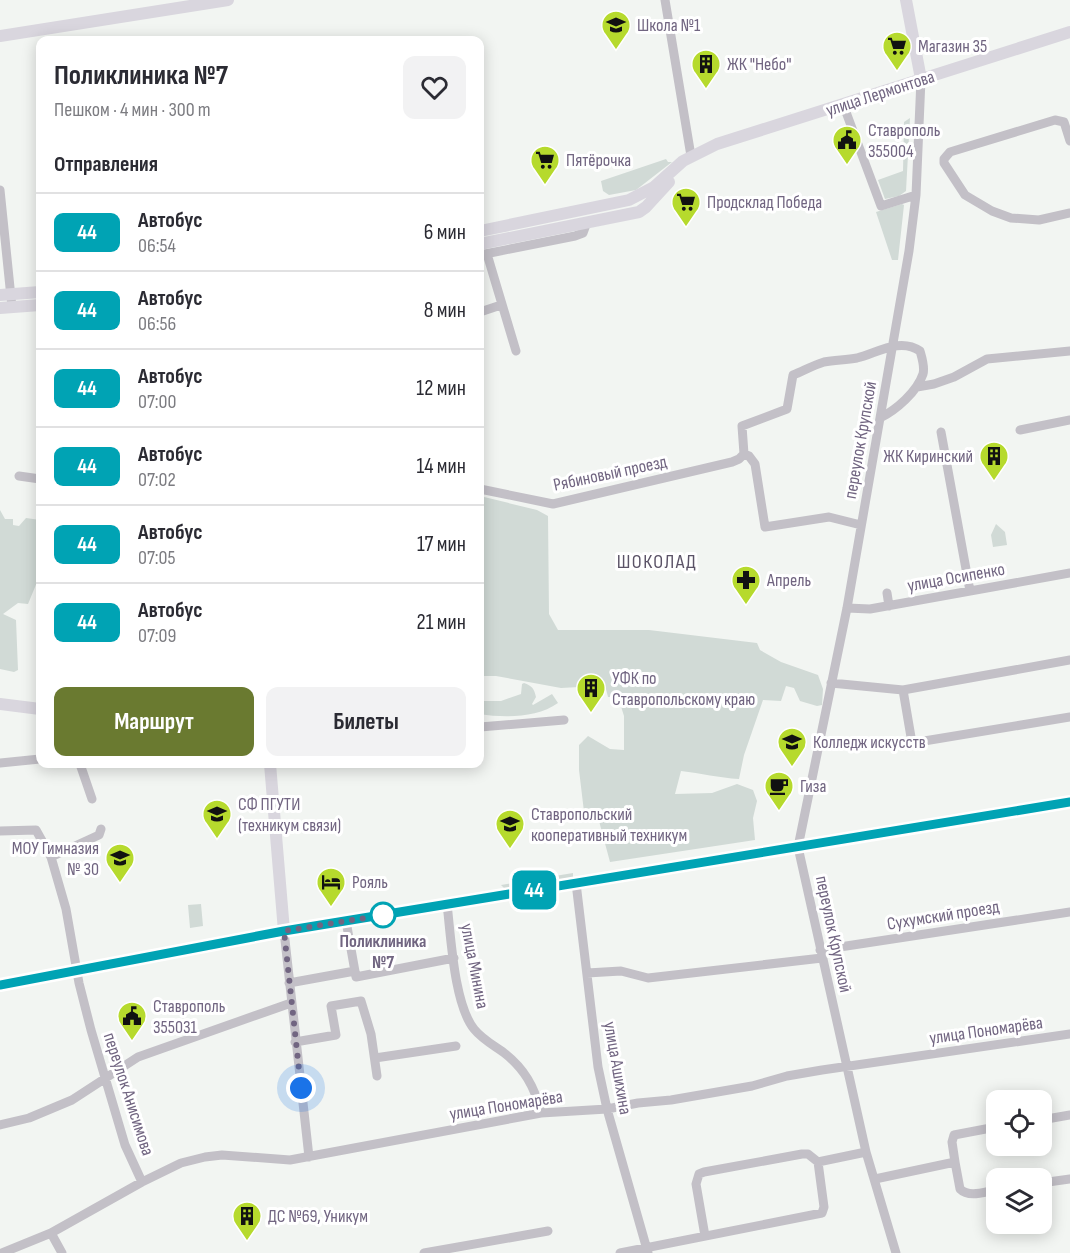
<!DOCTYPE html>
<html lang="ru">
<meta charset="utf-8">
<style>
:root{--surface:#fff;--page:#f2f2f3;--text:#2b2b33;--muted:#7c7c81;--line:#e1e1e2;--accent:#6a7a30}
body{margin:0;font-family:"Sofia Sans Condensed",sans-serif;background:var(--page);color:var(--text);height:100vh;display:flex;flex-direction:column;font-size:22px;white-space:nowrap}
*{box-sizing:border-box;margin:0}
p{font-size:20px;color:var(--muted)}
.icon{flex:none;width:33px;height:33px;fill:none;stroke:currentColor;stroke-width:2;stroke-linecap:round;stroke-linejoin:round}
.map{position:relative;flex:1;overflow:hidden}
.sheet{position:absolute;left:36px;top:36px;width:448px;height:732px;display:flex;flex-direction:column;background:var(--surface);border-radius:12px;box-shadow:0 3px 15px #0003}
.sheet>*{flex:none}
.badge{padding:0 12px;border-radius:9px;font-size:21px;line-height:39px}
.controls{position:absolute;left:986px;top:1090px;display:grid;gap:12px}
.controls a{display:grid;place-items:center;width:66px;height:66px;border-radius:12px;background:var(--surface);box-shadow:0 3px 15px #0003;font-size:30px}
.you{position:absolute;width:30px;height:30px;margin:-15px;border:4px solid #fff;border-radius:50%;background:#1a73e8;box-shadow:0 0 0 9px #1a73e833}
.map>.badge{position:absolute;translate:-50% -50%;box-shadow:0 0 0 3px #fff}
h2{padding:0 18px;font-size:22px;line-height:54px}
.round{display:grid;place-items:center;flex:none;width:63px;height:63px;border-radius:12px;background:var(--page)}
.overview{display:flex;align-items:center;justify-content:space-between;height:102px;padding:0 18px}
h1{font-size:28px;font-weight:700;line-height:45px}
.button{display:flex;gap:12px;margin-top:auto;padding:12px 18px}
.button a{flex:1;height:69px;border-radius:12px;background:var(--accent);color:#fff;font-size:24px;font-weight:700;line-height:69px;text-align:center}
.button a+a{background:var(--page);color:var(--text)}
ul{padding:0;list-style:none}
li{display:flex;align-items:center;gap:18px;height:78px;padding:0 18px;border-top:2px solid var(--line)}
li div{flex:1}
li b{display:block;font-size:22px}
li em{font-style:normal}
li .badge{min-width:66px;font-weight:700;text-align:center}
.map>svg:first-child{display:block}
.green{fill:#d1dad6}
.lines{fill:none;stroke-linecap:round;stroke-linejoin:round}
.minor{stroke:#c3c0c7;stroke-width:9}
.major{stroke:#d9d6de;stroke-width:12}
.line-casing{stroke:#fff;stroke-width:14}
.line{stroke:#00a3b4;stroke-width:9}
.walk{stroke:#716581;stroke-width:6;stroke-dasharray:0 10.8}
.stop-dot{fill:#fff;stroke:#00a3b4;stroke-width:3}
.labels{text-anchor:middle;stroke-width:6;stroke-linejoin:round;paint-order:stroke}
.poi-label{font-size:18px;fill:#716581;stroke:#fff;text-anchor:start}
.street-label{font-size:18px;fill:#716581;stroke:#fff}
.stop-label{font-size:18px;font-weight:bold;fill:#716581;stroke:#fff}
.neighbourhood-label{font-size:20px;letter-spacing:1.5px;fill:#5b5367;stroke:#fff}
</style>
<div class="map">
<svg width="1070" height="1253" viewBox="0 0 1070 1253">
<rect width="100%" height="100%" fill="#f2f5f2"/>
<!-- green -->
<path class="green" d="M910,118L906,191L899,196L885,199L878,180L903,171L904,122Z
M666,159L668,162H672L636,190L609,195L603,191L601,181Z
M902,204L904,205L898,260H892L876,212Z
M480,496L537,510L548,516L549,614L558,630H649L757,643L760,650L781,662L818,675L823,689L822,705L817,706L800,701L794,688L786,686L781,701L763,700L744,755L739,779C719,778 701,773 681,771L675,794L712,793L737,784L753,790L757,801L753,818L755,840L610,862L599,821L585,820L579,770V745L588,736L610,749L624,750V716L618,697H608L606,689L579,687L561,688L496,676H480Z
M0,510L5,519H13V525L19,526L26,518L40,520V575L28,604L18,603L3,614L16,620L18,670L14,672L0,669Z
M996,524L1005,532L1007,545L993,547L991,535Z
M524,683C532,686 534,688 536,697L532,704L533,705L552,694L558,703C537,718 504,718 480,714V701H501L521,694L522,684Z
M573,873V878L505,889L501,885Z
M201,904L203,926L190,928L188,905Z"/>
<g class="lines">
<!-- minor -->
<path class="minor" d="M665,0L691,156
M843,104L881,206L916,195
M1070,141L1064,122L1055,120L950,152L944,159V163L965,195L992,211L1011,218L1039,220L1070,213
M0,190L12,307
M487,254L516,351
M480,255L575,236L583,233L587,222
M480,312L501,305
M917,387L934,384L954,377L987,359L1070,351
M1020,430L1070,420
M941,432L970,591
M744,454L749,456L755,464L765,527L829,517L861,525
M19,476L40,479
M480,489L553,504L732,462L739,459L744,454L742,426L787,409L793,375C803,371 814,365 824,362C835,360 846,360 857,358C877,353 900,337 920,351C922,358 925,367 923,374C917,392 896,410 880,418
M887,593L889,606
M847,608L870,609L1070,573
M831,683L903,690L912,743L1070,717
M903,690L1070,660
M480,727L564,720
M0,763L40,759
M80,764L92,799
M0,831L36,830L51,857L66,909L79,983L91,1030L125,1145L142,1182
M51,857L99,835L101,829
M576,883L598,1067L607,1109L648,1253
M447,904C451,937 454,1004 474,1029C482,1039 493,1045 503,1052C524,1068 535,1087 541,1113
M346,921L356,977L454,958
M284,931L309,1157
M820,950L1070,912
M587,973L621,971L648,978L822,958
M289,983L355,971
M295,1042L336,1035L331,1006L361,1001L371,1034L377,1076
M375,1058L456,1046
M1041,1120L1070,1115
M0,1125L29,1118L72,1100L138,1057L291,1003
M955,1162L960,1189C969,1198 984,1192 996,1190
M875,1179L955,1162L952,1142L954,1135L996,1127
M1041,1183L1070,1179
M51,1233L62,1253
M705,1236L696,1184L699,1174L704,1172L802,1154H808L818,1162L866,1152
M2,1253L51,1233L142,1182L181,1163L205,1157L222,1155L290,1160L541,1113L607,1109L638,1103L671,1100L752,1086L787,1076L822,1070L1070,1034
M424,1253L548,1231
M620,1253L822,1213L824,1207L818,1162
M896,1253L866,1152L798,847L847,608L909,251L916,195L921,79"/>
<!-- major -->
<path class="major" d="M906,0L921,79
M0,36L228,0
M480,231L629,200L654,187L683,161L717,144L1070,32
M480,244L639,212L646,207L669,182
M0,295L40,292
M0,308L40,305
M0,704L40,709
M270,764L284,931
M0,985L284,931L1070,802"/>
</g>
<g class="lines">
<!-- line casing -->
<g class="line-casing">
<path id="line" d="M0,985L284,931L1070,802"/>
</g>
<!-- line -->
<use href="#line" class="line"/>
<!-- walk -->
<path class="walk" d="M301,1088L284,931L390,914L383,915"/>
</g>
<!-- icons -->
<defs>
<g id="school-pin" transform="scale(1.5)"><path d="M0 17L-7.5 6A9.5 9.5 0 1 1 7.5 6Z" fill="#b6da2d" stroke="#fff"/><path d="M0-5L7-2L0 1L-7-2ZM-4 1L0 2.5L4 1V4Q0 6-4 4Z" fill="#111"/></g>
<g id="supermarket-pin" transform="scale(1.5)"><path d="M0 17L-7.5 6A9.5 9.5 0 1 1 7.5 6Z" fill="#b6da2d" stroke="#fff"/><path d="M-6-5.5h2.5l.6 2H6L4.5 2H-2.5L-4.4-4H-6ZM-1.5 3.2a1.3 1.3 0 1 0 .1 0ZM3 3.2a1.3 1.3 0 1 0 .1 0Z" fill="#111"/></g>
<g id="building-pin" transform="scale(1.5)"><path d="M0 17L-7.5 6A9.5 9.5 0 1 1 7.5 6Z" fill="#b6da2d" stroke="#fff"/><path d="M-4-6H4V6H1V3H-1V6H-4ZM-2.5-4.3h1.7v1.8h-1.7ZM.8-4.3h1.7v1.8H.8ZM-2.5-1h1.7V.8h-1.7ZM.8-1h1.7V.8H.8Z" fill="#111"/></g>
<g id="civic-pin" transform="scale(1.5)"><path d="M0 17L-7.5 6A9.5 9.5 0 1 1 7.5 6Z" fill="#b6da2d" stroke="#fff"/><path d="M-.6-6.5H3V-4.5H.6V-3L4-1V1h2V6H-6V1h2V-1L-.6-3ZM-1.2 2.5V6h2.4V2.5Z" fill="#111"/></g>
<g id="pharmacy-pin" transform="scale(1.5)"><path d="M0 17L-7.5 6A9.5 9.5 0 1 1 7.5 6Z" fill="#b6da2d" stroke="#fff"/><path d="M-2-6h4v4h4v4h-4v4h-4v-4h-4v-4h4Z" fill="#111"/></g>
<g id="university-pin" transform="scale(1.5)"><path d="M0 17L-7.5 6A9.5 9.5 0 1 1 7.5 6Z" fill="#b6da2d" stroke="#fff"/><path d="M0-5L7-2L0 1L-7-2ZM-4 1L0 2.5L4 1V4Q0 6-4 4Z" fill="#111"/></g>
<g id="cafe-pin" transform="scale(1.5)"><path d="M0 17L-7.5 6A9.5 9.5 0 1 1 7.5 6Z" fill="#b6da2d" stroke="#fff"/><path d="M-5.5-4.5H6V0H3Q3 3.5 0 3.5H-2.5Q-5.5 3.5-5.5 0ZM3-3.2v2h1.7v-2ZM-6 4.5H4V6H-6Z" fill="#111"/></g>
<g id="hotel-pin" transform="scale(1.5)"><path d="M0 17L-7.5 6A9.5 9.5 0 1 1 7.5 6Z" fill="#b6da2d" stroke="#fff"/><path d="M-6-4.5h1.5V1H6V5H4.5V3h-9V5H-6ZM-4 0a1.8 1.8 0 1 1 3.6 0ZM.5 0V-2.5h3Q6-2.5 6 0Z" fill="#111"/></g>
</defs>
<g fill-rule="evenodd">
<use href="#school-pin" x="616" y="25"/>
<use href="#supermarket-pin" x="897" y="46"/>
<use href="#building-pin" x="706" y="64"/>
<use href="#civic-pin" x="847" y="140"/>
<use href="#supermarket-pin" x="545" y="160"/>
<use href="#supermarket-pin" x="686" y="202"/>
<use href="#building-pin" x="994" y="456"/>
<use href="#pharmacy-pin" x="746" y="580"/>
<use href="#building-pin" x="591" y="688"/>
<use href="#university-pin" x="792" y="742"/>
<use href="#cafe-pin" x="779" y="786"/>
<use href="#university-pin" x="217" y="814"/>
<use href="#university-pin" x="510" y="824"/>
<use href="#school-pin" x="120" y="858"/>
<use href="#hotel-pin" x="331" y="882"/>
<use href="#civic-pin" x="132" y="1016"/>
<use href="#building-pin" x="247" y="1216"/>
</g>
<!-- markers -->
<circle class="stop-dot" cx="383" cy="915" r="12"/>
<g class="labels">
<!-- poi labels -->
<g class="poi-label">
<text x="637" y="31">Школа №1</text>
<text x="918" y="52">Магазин 35</text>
<text x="727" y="70">ЖК "Небо"</text>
<text x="868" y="136">Ставрополь<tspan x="868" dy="21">355004</tspan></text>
<text x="566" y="166">Пятёрочка</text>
<text x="707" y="208">Продсклад Победа</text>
<text x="973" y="462" text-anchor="end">ЖК Киринский</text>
<text x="767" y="586">Апрель</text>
<text x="612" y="684">УФК по<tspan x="612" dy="21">Ставропольскому краю</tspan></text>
<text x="813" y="748">Колледж искусств</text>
<text x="800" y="792">Гиза</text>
<text x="238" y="810">СФ ПГУТИ<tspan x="238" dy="21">(техникум связи)</tspan></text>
<text x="531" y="820">Ставропольский<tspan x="531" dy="21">кооперативный техникум</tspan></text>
<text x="99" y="854" text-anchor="end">МОУ Гимназия<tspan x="99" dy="21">№ 30</tspan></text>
<text x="352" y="888">Рояль</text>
<text x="153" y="1012">Ставрополь<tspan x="153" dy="21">355031</tspan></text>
<text x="268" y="1222">ДС №69, Уникум</text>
</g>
<!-- street labels -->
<g class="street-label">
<text transform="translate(880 93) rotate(-18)" y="6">улица Лермонтова</text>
<text transform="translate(860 440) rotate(-80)" y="6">переулок Крупской</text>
<text transform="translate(610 473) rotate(-12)" y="6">Рябиновый проезд</text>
<text transform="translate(956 577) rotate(-10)" y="6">улица Осипенко</text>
<text transform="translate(943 915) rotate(-9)" y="6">Сухумский проезд</text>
<text transform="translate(834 934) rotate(78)" y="6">переулок Крупской</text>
<text transform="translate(475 966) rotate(79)" y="6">улица Минина</text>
<text transform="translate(986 1030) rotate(-8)" y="6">улица Пономарёва</text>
<text transform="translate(618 1068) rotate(80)" y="6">улица Ашихина</text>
<text transform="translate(129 1094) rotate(72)" y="6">переулок Анисимова</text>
<text transform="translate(506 1105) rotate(-9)" y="6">улица Пономарёва</text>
</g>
<!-- stop labels -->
<g class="stop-label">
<text x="383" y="947">Поликлиника<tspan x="383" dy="21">№7</tspan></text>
</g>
<!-- neighbourhood labels -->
<g class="neighbourhood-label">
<text x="657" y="568">ШОКОЛАД</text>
</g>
</g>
</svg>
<div class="controls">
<a><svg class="icon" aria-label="locate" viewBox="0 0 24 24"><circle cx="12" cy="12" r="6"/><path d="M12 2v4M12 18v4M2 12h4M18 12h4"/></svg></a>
<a><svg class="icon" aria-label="layers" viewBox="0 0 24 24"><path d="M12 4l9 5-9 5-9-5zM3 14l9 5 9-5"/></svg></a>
</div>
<div class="you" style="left:301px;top:1088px"></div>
<b class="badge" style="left:534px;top:890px;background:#00a3b4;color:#fff">44</b>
<section class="sheet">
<div class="overview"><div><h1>Поликлиника №7</h1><p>Пешком · 4 мин · 300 m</p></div><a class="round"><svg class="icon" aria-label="heart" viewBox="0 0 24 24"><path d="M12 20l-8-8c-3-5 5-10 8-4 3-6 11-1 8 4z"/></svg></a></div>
<h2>Отправления</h2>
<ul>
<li><span class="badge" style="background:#00a3b4;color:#fff">44</span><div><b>Автобус</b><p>06:54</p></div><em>6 мин</em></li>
<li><span class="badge" style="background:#00a3b4;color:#fff">44</span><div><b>Автобус</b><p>06:56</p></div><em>8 мин</em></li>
<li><span class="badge" style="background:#00a3b4;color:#fff">44</span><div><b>Автобус</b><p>07:00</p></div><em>12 мин</em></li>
<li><span class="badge" style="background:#00a3b4;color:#fff">44</span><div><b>Автобус</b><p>07:02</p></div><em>14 мин</em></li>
<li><span class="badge" style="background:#00a3b4;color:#fff">44</span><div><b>Автобус</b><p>07:05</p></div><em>17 мин</em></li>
<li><span class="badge" style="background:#00a3b4;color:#fff">44</span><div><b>Автобус</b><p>07:09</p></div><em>21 мин</em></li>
</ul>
<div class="button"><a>Маршрут</a><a>Билеты</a></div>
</section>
</div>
